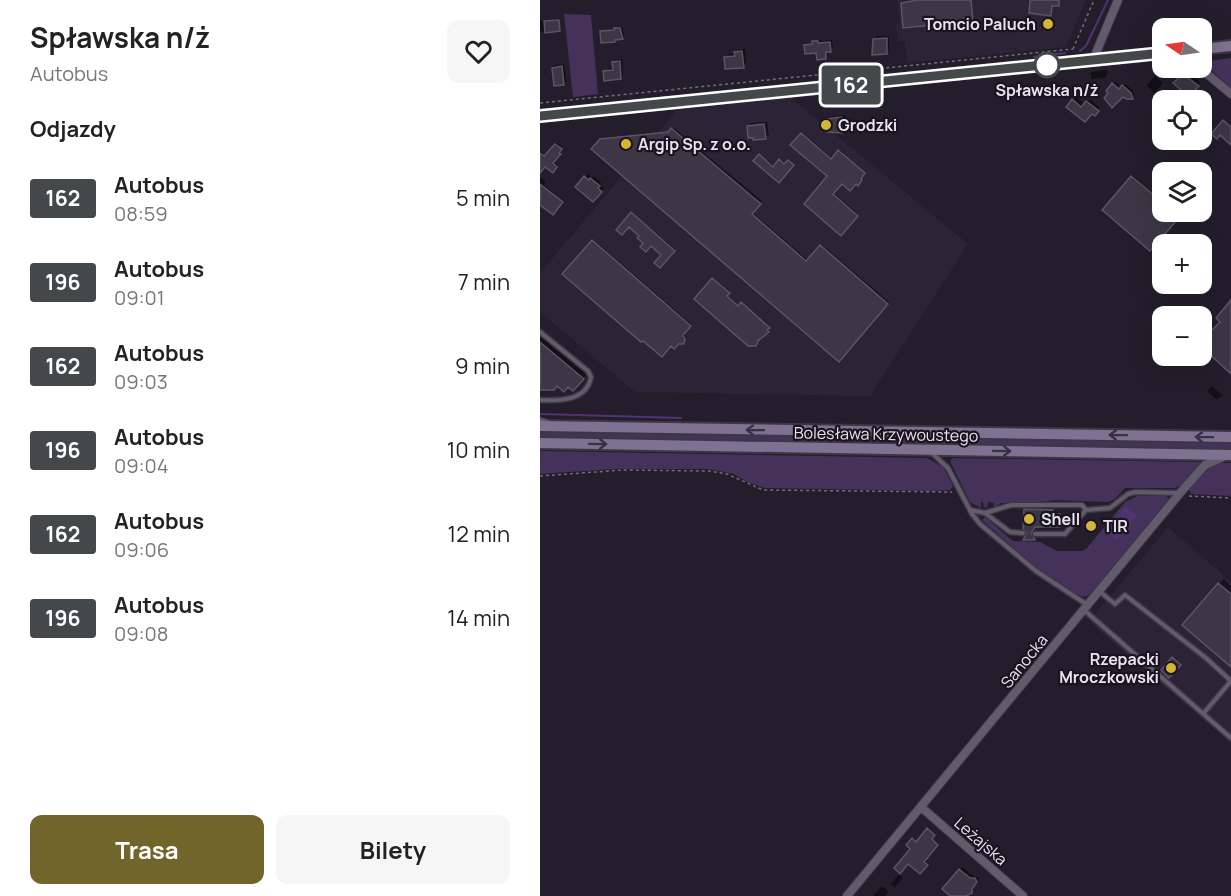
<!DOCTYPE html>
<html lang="pl">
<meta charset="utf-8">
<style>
:root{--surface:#fff;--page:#f6f6f6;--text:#222;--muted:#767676;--accent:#72652b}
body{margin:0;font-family:Manrope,sans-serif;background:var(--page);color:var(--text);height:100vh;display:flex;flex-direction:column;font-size:22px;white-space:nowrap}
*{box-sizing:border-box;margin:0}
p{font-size:20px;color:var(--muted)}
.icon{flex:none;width:33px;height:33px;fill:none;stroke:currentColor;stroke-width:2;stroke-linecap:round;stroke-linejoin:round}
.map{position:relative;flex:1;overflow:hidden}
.panel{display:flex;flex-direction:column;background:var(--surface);width:540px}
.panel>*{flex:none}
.badge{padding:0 12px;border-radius:4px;font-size:21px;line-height:39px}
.needle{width:39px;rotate:283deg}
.controls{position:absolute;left:612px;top:18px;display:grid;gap:12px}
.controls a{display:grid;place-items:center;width:60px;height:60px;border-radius:12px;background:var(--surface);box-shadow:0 6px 24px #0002;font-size:30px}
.map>.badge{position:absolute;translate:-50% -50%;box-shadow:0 0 0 3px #fff}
h2{padding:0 30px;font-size:22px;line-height:54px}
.round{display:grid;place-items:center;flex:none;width:63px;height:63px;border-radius:12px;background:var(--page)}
.headline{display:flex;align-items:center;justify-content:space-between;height:102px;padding:0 30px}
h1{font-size:28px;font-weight:700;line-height:45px}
.cta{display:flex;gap:12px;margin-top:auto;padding:12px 30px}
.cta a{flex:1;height:69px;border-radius:12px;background:var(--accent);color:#fff;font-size:24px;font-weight:700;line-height:69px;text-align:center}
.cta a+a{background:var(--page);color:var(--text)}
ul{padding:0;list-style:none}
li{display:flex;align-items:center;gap:18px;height:84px;padding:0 30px}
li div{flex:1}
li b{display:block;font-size:22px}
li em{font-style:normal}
li .badge{min-width:66px;font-weight:700;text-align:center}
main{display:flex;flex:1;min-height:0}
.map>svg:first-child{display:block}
.built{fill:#2c2337}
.green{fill:#45325a}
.water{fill:#523371}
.shadow{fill:#0007}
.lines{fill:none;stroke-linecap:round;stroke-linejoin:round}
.stream{stroke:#523371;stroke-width:2}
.building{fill:#3d3745;stroke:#5b5464;stroke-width:1.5}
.lane-casing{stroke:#3d3743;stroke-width:7}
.street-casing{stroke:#3d3743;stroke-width:10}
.secondary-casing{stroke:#3d3743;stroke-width:14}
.path{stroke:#726c78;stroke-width:1.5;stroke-dasharray:3 3;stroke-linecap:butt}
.lane{stroke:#625b6b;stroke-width:4}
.street{stroke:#625b6b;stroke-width:8}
.secondary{stroke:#7f7191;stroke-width:10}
.oneway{stroke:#383043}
.line-casing{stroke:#fff;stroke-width:14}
.line{stroke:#45484a;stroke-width:9}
.poi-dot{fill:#d4b635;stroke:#1a1421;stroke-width:2}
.stop-dot{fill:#fff;stroke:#45484a;stroke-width:3}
.labels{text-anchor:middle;stroke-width:4.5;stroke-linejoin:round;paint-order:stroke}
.poi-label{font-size:16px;font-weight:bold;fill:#e7e3ec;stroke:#1a1421;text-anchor:start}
.stop-label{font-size:16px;font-weight:bold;fill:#e7e3ec;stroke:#1a1421}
.street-label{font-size:16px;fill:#e7e3ec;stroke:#1a1421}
</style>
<main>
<section class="panel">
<div class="headline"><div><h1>Spławska n/ż</h1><p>Autobus</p></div><a class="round"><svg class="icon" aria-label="heart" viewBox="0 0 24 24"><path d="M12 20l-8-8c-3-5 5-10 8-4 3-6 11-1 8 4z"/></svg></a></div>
<h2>Odjazdy</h2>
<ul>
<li><span class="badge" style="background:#45484a;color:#fff">162</span><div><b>Autobus</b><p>08:59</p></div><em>5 min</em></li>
<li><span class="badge" style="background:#45484a;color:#fff">196</span><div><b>Autobus</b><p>09:01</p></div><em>7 min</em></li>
<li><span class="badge" style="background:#45484a;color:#fff">162</span><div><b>Autobus</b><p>09:03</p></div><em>9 min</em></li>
<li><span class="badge" style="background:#45484a;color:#fff">196</span><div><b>Autobus</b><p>09:04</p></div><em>10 min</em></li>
<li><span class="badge" style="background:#45484a;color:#fff">162</span><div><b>Autobus</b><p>09:06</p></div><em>12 min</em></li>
<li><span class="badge" style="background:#45484a;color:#fff">196</span><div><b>Autobus</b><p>09:08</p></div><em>14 min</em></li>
</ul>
<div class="cta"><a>Trasa</a><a>Bilety</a></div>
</section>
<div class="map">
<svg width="691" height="896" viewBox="0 0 691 896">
<rect width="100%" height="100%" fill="#241d2b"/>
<!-- built -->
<path class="built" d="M357,0H546L526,47L367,63L365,41H358L356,24L360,23Z
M250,97L428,244L330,396L95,392L0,312V273L139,108Z
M628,527L691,582V743L556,628L550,620Z"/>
<!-- green -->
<path class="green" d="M24,14L51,15L58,94L33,97Z
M691,58V88L662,62Z
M0,431L691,442V450L0,439Z
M0,451L387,458L403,467L413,486L410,490L391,491L225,488L209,483L194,474L169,469H74L0,474Z
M413,458L658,462L661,463L643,484L635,488H585L575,499L568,502L515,500L493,503H461L454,508V503L448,502L447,508L444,507L443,502H441V508L430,502L410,461Z
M678,463H691V496L651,494L649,489C657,478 664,469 678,463Z
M597,496H627L629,499L553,593L545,597L538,595L496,568L442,520L445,517L473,541L500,542L517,551H542L546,549L585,502Z"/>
<!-- water -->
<path class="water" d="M586,506L597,515L577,540L566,531Z"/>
<!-- shadow -->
<path class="shadow" d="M20,19V30L0,32V21Z
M82,27L84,36L82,38L62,32Z
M337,36H349V50L346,52L334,39Z
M281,39V41L292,40L293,48L288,51V55L286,58L266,45Z
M205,49L206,63L203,66L186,57L189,54H196L199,50Z
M82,59L83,75L81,78L65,72L68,69L74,68V63L76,60Z
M24,64L26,81L23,84L13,68L16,65Z
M566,70L568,72L565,78L551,79V72Z
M647,72L660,82L649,95L635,83Z
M615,76L623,83L614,93L607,85Z
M576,82L582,88L585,84L593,90L594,96L592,98L571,92L568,90Z
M536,97L545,105L550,99L560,108L555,114L528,107Z
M618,105L622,108L618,114L614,110Z
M305,115L307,119L305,122V129L302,132L287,119L290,117Z
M227,122L229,135L226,137L215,139L208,126L211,123Z
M134,128L222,201L212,212L269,261L282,245L349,302L299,360L53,149L63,138L131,131Z
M263,133L293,159L300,150L325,172L318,183L302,182L293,192L318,214L301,233L289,176L253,144Z
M17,143L22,147L19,150L21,152L13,161L18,165L12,171L5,165L0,171V151L7,156Z
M220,154L235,167L241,159L246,164L250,160L254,164L239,181L215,160Z
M48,174L52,178L54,176L61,182L60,184L64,188L53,200L37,187Z
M593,176L622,201V212H644L610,249L564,210Z
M0,177L6,182L4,185L23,200L13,213L0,203Z
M93,213L135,249L120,266L124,255L111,244L106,243L101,236L89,225L78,230Z
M54,240L151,324L143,333L146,337L144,342L131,344L24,274Z
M174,279L190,291L186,295L200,306L203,303L230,326L227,328L229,330L218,339L216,345L156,299Z
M0,334L47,373L38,384H18L0,388Z
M672,386L682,395L677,400L667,391Z
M486,509L513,510V514H520V525H495L491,531L494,539L489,532Z
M684,579L691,586V665L679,584Z
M389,829L395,834L392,838L398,843L384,860L387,863L380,872L372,848L368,845L374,838L378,842Z
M422,867L433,876L440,878L434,885V889L425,896H421L420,870Z
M359,874L363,878L355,887L351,884Z
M342,886L349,891L345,896H333Z"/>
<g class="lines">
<!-- stream -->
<path class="stream" d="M540,51L546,46L568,0
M494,57L525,53
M0,414L141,418"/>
</g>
<!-- building -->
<path class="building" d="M378,0H431L433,21L363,28L361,3Z
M490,0H519V6H512L511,16L489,13Z
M19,20L20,31L5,33L4,21Z
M74,28H80L83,39L75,40V42L61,43L60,31L74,30Z
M347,38V54L332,55L333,39Z
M272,41H278V43L290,42L291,52H286V59L277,60L276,53L265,54L264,45L272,44Z
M202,51L204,68L185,69L184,57L195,56L194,52Z
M80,61L81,79L64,81L63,71L73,70L72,62Z
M22,66L24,85L14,86L12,68Z
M643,74L659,86L649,97L633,83Z
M572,83L579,89L582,85L591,93L593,99H586L583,97L572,108L564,98L568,93L566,91Z
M532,99L541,107L546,101L559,111L555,116L552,114L545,122L526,107Z
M302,117L305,122L302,126L303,133L287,132L286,119Z
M683,120L691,127V145L680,135L677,139L671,134Z
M224,124L226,139L213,140V138H208L207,126Z
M131,128L221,204L212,214L266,261L280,245L348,304L299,362L51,149L60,139L128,132Z
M261,133L291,159L298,150L325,173L321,179L322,180L318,186L316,184L310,191L302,184L293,194L318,216L301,236L264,204L287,176L250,145Z
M15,144L22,149L19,153L21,154L13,163L17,167L13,173L5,167L0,173V153L4,156Z
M219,154L233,167L239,159L244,164L248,160L254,165L239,183L213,161Z
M44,176L49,180L50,178L60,186L58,188L62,192L53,202L35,187Z
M591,176L622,202V212H644L610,251L562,210Z
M0,184L23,202L13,215L0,205Z
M91,212L135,251L120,268L114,263L121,255L111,246L106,252L100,247L103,243L97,238L99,236L89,227L82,235L76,230Z
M52,240L151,326L143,335L145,339L144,344H139L134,349L131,346L122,357L103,341L101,342L22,274Z
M172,278L190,293L187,296L198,306L201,302L230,328L227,330L229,332L218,341L216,346H208L154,299Z
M691,300V374L662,347L672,336L669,333L680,322L676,318Z
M0,342L44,379L33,391L28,387L24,392L17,386L14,390H0Z
M484,509L513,510V514H520V527H495L491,533L495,540H483L487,533L483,529Z
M678,583L691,594V667L642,625Z
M632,657L641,665L629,678L621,670Z
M387,828L395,835L392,839L398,845L384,862L388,865L380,874L368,864L360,874L354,868L370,849L366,845L372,838L376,842Z
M419,869L430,878H435L437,882L432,889V893L426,896H410L402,889Z"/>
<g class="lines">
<!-- lane casing -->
<g class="lane-casing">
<path id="lane" d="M0,332L48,371L51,377C47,401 19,401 0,400
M0,420L10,423
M392,453L408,468L432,514L440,524L496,571L546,604
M431,510L445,513L471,505H542L546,510
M445,513L470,532L483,533
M495,534H525L546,510L570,508L588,494L595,492L639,493
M559,591L575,604L585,595L666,658L691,681
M544,610L691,738
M663,714L691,681"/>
</g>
<!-- street casing -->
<g class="street-casing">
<path id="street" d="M553,60L578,0
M660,68L691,94
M381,807L483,896
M307,896L640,493L665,465L683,457"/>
</g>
<!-- secondary casing -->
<g class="secondary-casing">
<path id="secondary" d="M662,49L691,46
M0,116L622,53
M0,426L691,437
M0,443L691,455"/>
</g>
<!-- path -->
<path class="path" d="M533,49L554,0
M0,103L533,49
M0,476L83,470L169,471L187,474L223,490L412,492
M649,496L691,498"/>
<!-- lane -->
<use href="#lane" class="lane"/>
<!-- street -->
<use href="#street" class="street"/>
<!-- secondary -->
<use href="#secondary" class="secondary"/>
</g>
<!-- one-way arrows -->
<defs><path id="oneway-shaft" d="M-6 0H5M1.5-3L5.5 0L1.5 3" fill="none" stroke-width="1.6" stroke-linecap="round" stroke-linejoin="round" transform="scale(1.5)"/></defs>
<g class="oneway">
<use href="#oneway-shaft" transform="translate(215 430) rotate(-179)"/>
<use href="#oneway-shaft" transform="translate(578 435) rotate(-179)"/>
<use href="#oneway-shaft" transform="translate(664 437) rotate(-179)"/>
<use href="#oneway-shaft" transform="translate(58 444) rotate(1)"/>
<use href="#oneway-shaft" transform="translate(462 451) rotate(1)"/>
</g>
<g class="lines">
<!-- line casing -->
<g class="line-casing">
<path id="line" d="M0,116L622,53"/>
</g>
<!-- line -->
<use href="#line" class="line"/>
</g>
<!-- markers -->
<g class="poi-dot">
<circle cx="508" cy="24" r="6"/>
<circle cx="286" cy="125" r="6"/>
<circle cx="86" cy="144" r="6"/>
<circle cx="489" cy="519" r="6"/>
<circle cx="551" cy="526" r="6"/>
<circle cx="631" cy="668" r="6"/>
</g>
<circle class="stop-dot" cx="507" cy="65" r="12"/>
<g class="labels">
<!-- poi labels -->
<g class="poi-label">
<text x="496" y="30" text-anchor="end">Tomcio Paluch</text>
<text x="298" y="131">Grodzki</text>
<text x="98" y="150">Argip Sp. z o.o.</text>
<text x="501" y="525">Shell</text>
<text x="563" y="532">TIR</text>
<text x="619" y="665" text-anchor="end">Rzepacki<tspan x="619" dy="18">Mroczkowski</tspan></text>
</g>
<!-- stop labels -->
<g class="stop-label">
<text x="507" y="96">Spławska n/ż</text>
</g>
<!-- street labels -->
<g class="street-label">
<text transform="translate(346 434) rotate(1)" y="6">Bolesława Krzywoustego</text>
<text transform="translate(484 661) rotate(-51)" y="6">Sanocka</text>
<text transform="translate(441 841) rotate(41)" y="6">Leżajska</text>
</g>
</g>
</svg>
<div class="controls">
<a><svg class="needle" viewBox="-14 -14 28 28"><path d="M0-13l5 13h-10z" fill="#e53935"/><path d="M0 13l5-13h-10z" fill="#767676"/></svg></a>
<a><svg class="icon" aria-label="locate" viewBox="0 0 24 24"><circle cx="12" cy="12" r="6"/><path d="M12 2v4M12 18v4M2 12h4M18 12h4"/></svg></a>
<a><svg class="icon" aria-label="layers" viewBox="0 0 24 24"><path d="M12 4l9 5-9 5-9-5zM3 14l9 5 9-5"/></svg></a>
<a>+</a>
<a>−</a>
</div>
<b class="badge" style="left:311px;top:85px;background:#45484a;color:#fff">162</b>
</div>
</main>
